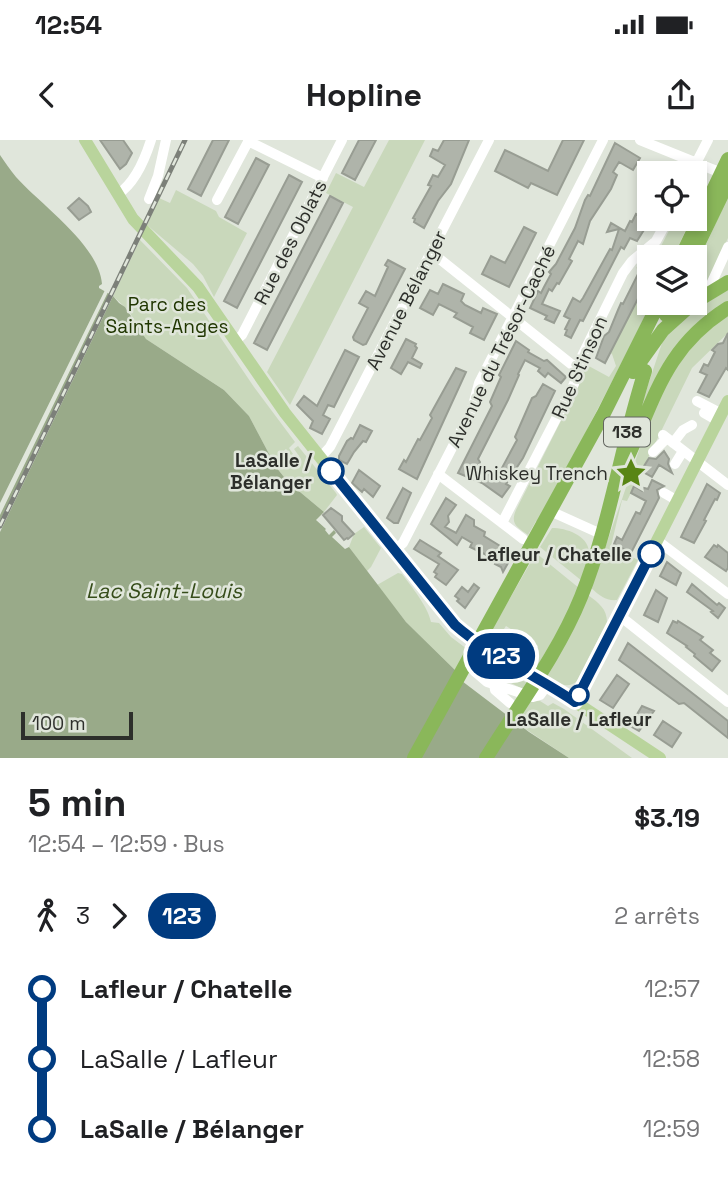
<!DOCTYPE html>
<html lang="fr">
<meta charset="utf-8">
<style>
:root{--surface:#fff;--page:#f2f2f2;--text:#202124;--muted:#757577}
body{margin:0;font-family:"Space Grotesk",sans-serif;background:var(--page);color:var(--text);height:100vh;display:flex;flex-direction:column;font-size:26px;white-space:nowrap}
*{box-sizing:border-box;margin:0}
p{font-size:23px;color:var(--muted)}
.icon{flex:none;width:38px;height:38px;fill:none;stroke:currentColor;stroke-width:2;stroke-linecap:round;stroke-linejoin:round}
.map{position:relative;height:618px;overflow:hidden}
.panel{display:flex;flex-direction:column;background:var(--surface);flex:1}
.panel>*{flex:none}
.badge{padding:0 14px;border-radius:23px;font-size:24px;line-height:46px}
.fabs{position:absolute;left:637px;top:21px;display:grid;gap:14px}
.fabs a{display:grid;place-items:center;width:70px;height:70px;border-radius:0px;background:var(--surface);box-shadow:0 4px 10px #0003;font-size:35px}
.scale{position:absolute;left:21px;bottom:18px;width:112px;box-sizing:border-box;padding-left:7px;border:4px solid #2d2f2b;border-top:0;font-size:19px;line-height:24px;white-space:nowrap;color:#2d2f2b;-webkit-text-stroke:5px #e0e6db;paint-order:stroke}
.map>.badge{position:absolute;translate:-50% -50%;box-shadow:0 0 0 4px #fff}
.legs{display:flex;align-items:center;gap:10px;height:77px;padding:0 28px;font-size:23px}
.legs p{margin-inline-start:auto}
.headline{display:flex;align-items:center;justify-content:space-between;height:119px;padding:0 28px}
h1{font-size:38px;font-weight:600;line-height:52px}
ul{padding:0 28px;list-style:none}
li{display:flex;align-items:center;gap:24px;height:70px;font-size:26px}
li i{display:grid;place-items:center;width:10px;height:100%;margin:0 9px;background:currentColor}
li i::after{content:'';width:18px;height:18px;margin:-9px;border:5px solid;border-radius:50%;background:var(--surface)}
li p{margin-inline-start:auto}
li:first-child i{background:linear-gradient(#0000 50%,currentColor 0)}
li:last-child i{background:linear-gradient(currentColor 50%,#0000 0)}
.status{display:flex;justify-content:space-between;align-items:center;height:49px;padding:0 35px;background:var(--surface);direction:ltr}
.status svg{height:19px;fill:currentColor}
header{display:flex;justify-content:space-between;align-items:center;height:91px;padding:0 28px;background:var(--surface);font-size:32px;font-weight:600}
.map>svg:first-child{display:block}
.green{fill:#c9d8bb}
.water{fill:#99aa89}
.pier{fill:#e0e6db}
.building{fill:#afb4aa;stroke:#989d93;stroke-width:2}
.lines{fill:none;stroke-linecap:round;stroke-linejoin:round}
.minor{stroke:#fff;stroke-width:10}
.major{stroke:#b9d49c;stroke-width:12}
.highway{stroke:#8ab75a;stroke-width:14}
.rail-casing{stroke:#7c8079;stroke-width:5}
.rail{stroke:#e0e6db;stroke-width:2.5;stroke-dasharray:8;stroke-linecap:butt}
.line-1-casing{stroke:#fff;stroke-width:16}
.line-1{stroke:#003b80;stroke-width:10}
.stop-1-dot{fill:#fff;stroke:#003b80;stroke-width:3.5}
.labels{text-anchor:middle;stroke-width:5;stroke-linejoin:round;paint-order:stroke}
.shield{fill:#e0e6db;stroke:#636660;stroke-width:2}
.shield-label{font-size:18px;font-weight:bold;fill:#2d2f2b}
.street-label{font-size:19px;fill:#2d2f2b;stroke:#e0e6db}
.park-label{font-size:19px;fill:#203600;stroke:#e0e6db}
.stop-label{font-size:19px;font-weight:bold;fill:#2d2f2b;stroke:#e0e6db;text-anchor:end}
.poi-label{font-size:19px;fill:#2d2f2b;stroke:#e0e6db;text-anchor:end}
.water-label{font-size:21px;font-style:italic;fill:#364d1a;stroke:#e0e6db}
</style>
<div class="status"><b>12:54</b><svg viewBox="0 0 49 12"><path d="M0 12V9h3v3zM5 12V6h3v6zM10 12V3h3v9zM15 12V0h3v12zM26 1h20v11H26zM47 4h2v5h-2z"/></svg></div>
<header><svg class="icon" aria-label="back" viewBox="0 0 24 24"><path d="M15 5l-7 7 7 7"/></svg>Hopline<svg class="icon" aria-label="share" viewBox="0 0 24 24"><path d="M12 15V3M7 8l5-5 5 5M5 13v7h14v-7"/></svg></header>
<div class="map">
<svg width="728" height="618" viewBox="0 0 728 618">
<rect width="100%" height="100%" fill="#e0e6db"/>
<!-- green -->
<path class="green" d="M389,0H425L290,265L267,232L353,67L326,53L336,33L364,47Z
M176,50L216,71L219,77L247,93L214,157L203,136L193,124L147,85L159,58L170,63Z
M728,56V98L709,139L695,156V129Z
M675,79H691L673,117H649L651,163L633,201L539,382L536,381L528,395C517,387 510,384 516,370L582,239L585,224L609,237L616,226L612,214L604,210H612L648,139L644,131L636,128L661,106Z
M140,100L187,148L254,247L295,302L289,308L293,314L291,315L286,309L277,317L282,323L289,318L292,322L299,316L294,309L298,306L336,353L337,355L324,372L288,342L276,327L249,276L224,250L146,199L128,170L113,156Z
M728,147V164L716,172L634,287L665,194L687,172Z
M728,174V193L692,228L627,361L622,360L611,406L638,420L617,460C606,461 600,456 591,448L660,250L684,211Z
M364,387L381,408L371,427L367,431L349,407L354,394Z
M552,388C566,388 588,395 589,412C589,421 584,432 582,441L540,407Z
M536,413L579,448L561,486L536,528L529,524L538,506L506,486L494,504L486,500Z
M398,433L402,434C412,447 428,467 431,482L439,483L451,497L467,509L456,531L406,482L377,445Z
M588,455C599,463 607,469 607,482L577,541C566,551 556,541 545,534Z
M478,515L527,543L523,549L501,538L495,541L486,538L485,534L471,528Z
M529,560L540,561L548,566L553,563L564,569L632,618H569L515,582Z"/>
<!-- water -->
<path class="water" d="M0,15C5,22 10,30 16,37C41,65 99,105 102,144L99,146V148L113,156L119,163L125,167L146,199L224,250L249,276L276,327L288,342L324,372L316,380L326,389L325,390L329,395L334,390L336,393L332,397L345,409L349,407L406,482L456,531L454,535L529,592L569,618H0Z"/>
<!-- pier -->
<path class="pier" d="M106,148L109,150L0,375V363Z
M111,150L115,152L0,392V381Z"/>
<!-- building -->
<path class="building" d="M100,0H123L132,13L126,24L120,29Z
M213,0H229L201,56L188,49Z
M359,0H376L355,40L342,33Z
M444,0H469L451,44L438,61L424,88L414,82L415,79L413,78L431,46L428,45L433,35L438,37L445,25L430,16L433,9L438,11Z
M563,0H584L557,55L531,43L528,48L495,31L505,10L548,31Z
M615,3L640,18L633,30L619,22L613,32L617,35L611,49L590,81L583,104L578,101L569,119L572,121L559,144L557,143L552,151L549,149L542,164L560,171L554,183L545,179L547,176L530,168L538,151L541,153L544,147L551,134L549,132L556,124L575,88L585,60L588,55L590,56Z
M256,18L269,25L238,84L225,77Z
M289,35L302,42L237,168L224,161Z
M330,56L343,63L267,210L254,203Z
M79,58L88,66L91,72L79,80L68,68Z
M645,69L649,71V82L637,101L630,98L624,109L621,107L583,181L580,180L571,198L565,195L567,190L565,189L570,179L564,176L573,158L580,162L583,158L610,109L612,110L619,89L607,92L611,83L625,91L630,81L632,82L636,74L641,77Z
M524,87L536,93L509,147L482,134L491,116L505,123Z
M388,120L405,129L366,204L363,205L354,200L353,197L368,168L359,163L366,151L375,156L388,127L385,125Z
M638,134L648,139L605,223L596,218L604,196L609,192L618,170L621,163L623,164Z
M443,144L464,154L461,161L465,165L481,173L483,168L497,174L484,200L470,193L473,187L454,177L457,173L439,164L433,175L420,168L430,150L438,154Z
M728,193V230L726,228L709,257L698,252L707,235L700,232L704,224L708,226L715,212L712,210L718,204L723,203Z
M406,199L416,204L415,206L417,208L412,218L422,224L420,228L408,222L401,234L391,228Z
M516,201L529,210L528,212L544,221L547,220L566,237L561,243L548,233L545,237L538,231L540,228L525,220L518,234L519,235L508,260L478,319L480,322L477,329L496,339L517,300L515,297L532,258L536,256L543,244L555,251L523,318L506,344L510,346L502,357L482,343L458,333L492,266L490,262L501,237L499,235Z
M345,210L359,217L334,267L328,265L323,275L330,279L322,294L310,288L313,281L297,265L304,256L317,266Z
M456,228L466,232L417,339L399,329L404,320L406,322L418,299L420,300L432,278L430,275Z
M360,285L372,291L366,302L363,301L354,312L347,324L339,320V316L347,301L351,298L353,299Z
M664,311L669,319L668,324L672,333L659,325L652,337L641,331L649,318L656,319Z
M359,330L380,346L373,357L364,349L362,352L352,343Z
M652,340L664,346L657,350L659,358L631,413L614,404L617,397L622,400L636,372L640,374L646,361L631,353L634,346L642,351L644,348L648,349Z
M707,344L720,353L717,360L715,359L704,380L706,381L694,403L681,397Z
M403,348L411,353L398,383H394L387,378Z
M446,358L456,365L448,376L449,382L445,387L456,393L466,375L474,380V386L485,392L484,396L513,414L503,432L501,427L495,424L497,420L470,407L472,403L462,397L457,405L431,384Z
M331,368L342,376V381L354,394L348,399L347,398L344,400L323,375Z
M420,400L441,413L438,416L458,430L446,445L435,437L437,434L434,432L439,424L414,409Z
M714,405L717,407L718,405L728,413V428L726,431L705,417Z
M667,422L681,433L676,445L660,436Z
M474,444L479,448L465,468L457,461L459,459L455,456L462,447L468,452Z
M692,444L717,465L719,463L725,468L718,478L711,472L713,471L687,452Z
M656,450L667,458L658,482L644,475Z
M673,481L677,483L678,481L697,493L703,497L700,500L713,510L710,513L720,521L712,531L694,516L695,514L686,507L687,506L667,493Z
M628,503L728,581V598L684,563L679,564L619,520Z
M617,535L629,544L613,568L600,560Z
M642,566L654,571L639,591L630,586Z
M663,581L681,593L672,607L654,595Z"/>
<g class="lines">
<!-- minor -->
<path class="minor" d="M640,0L724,34
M248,1L323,38
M691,33L708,0
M118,54C135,43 145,19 151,0
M149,59L158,36L166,0
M217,60L249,0
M431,112L571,224L579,226
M707,153L728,107
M235,201L242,195L342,0
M697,261L722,274
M704,273L718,281
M663,295L728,345
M673,303L683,290L692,285
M653,312L667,298
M320,318L330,307L489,0
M675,324L683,311
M438,334L523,399
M664,353L678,361
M550,371L601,394
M502,383L574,244L580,220L623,133L632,121L656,101L668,79
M658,401L728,454
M395,410L403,403L472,269L479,243L603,0
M620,476L728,562
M507,519L517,502
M480,536L487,542L533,557L540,555L548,544
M494,544L495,550L510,563"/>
<!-- major -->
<path class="major" d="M85,0L133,79L198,147L285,273L449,479L479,504L542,540L660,618
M575,562L728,261"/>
<!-- highway -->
<path class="highway" d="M681,117L728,19
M692,117L728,42
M695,162L728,142
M666,175L671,163
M633,232L663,190L693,163
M625,323C655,260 663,209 728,168
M414,618L604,273L659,163
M486,618C518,566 558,514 581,457C610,385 621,306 645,231"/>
<!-- rail casing -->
<g class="rail-casing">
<path id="rail" d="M0,386L185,0"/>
</g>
<!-- rail -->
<use href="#rail" class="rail"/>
</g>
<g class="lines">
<!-- line-1 casing -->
<g class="line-1-casing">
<path id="line-1" d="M331,331L455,485C489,515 537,536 575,562L651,414"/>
</g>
<!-- line-1 -->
<use href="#line-1" class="line-1"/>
</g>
<!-- icons -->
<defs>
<g id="sight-bare" transform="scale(2.415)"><path d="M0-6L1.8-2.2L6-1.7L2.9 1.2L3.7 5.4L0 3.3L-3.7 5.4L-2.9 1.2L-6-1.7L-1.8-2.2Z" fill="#588514" stroke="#e0e6db" stroke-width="2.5" paint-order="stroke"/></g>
</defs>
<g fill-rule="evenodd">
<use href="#sight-bare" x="631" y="333"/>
</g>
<!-- markers -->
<g class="stop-1-dot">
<circle cx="331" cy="331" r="12"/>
<circle cx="651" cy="414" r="12"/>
<circle cx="579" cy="555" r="9"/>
</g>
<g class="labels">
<!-- shield labels -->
<rect class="shield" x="604" y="277.5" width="46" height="29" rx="5"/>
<g class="shield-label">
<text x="627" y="298">138</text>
</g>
<!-- street labels -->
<g class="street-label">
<text transform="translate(290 102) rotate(-63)" y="7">Rue des Oblats</text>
<text transform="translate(406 160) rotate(-63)" y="7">Avenue Bélanger</text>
<text transform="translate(501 206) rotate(-64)" y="7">Avenue du Trésor-Caché</text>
<text transform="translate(579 227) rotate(-66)" y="7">Rue Stinson</text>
</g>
<!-- park labels -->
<g class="park-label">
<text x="167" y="171">Parc des<tspan x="167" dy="22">Saints-Anges</tspan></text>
</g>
<!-- stop labels -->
<g class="stop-label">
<text x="312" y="327">LaSalle /<tspan x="312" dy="22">Bélanger</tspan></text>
<text x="632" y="421">Lafleur / Chatelle</text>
<text x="579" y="586" text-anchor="middle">LaSalle / Lafleur</text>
</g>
<!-- poi labels -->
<g class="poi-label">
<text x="608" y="340">Whiskey Trench</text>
</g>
<!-- water labels -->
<g class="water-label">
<text x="164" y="458">Lac Saint-Louis</text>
</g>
</g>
</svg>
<div class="fabs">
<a><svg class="icon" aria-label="locate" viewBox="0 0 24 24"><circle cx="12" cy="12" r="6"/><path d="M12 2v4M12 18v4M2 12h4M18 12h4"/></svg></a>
<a><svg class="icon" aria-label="layers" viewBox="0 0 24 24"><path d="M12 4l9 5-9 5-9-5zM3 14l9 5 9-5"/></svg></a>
</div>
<div class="scale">100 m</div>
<b class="badge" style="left:501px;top:516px;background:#003b80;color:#fff">123</b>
</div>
<section class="panel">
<div class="headline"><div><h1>5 min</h1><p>12:54 – 12:59 · Bus</p></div><b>$3.19</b></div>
<div class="legs"><svg class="icon" aria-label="walk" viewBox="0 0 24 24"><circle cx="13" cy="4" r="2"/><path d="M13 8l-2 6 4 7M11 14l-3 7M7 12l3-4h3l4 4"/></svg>3<svg class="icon" aria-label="forward" viewBox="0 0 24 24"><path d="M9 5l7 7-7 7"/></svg><b class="badge" style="background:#003b80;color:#fff">123</b><p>2 arrêts</p></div>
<ul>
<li><i style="color:#003b80"></i><b>Lafleur / Chatelle</b><p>12:57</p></li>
<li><i style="color:#003b80"></i><span>LaSalle / Lafleur</span><p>12:58</p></li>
<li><i style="color:#003b80"></i><b>LaSalle / Bélanger</b><p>12:59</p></li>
</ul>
</section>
